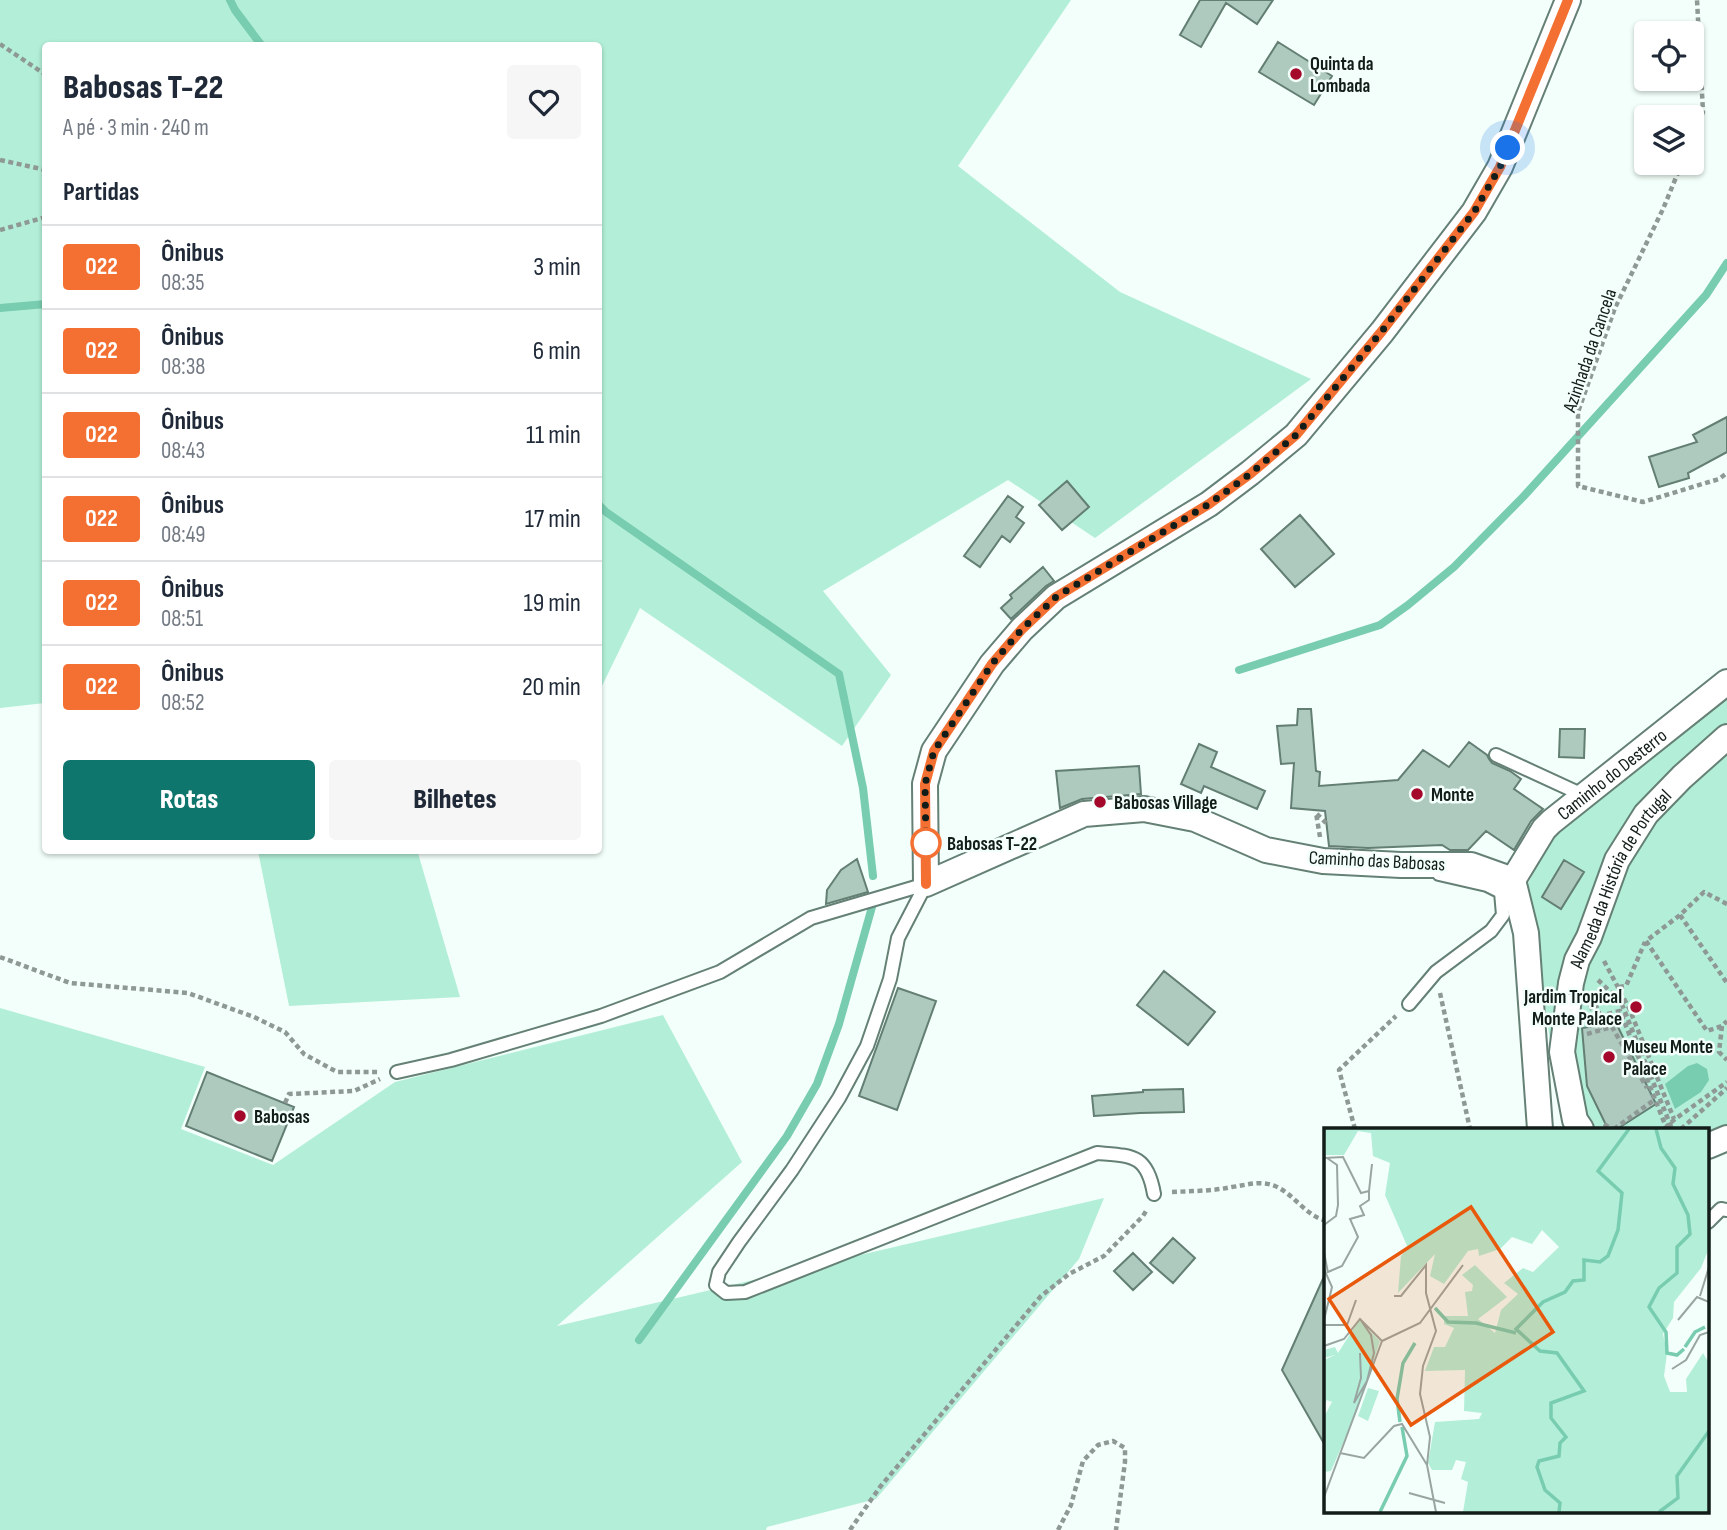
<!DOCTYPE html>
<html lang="pt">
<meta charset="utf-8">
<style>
:root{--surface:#fff;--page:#f6f6f7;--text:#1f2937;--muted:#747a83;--line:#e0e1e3;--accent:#0f766e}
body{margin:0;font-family:"Sofia Sans Condensed",sans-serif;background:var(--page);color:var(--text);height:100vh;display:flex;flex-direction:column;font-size:26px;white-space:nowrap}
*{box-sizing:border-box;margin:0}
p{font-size:23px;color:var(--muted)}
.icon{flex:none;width:38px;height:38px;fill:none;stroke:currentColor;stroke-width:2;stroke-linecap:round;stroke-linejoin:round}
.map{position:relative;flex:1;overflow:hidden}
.drawer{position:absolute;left:42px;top:42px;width:560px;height:812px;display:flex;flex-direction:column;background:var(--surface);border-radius:7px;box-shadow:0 2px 5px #0004}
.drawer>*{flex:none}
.badge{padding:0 14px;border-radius:5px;font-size:24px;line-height:46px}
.controls{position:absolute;left:1634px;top:21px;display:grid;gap:14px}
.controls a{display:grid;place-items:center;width:70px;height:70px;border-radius:7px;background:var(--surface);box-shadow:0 2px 5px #0004;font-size:35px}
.you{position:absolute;width:35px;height:35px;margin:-18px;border:5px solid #fff;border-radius:50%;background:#1a73e8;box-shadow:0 0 0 10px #1a73e833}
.map>.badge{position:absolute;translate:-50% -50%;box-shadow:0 0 0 4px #fff}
h2{padding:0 21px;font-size:26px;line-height:63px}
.round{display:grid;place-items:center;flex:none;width:74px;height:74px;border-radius:7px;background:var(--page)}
.overview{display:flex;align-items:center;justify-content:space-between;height:119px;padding:0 21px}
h1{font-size:33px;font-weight:800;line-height:52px}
.cta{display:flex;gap:14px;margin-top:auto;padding:14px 21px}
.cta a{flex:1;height:80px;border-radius:7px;background:var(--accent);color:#fff;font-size:28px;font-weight:800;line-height:80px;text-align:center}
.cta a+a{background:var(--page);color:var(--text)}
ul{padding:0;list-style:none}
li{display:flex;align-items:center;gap:21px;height:84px;padding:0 21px;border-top:2px solid var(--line)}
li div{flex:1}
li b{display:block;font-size:26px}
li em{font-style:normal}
li .badge{min-width:77px;font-weight:700;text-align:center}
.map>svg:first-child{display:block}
.green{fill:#b3efd8}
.water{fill:#78ccaf}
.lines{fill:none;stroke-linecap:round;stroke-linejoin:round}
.stream{stroke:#78ccaf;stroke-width:8}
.building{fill:#aecabf;stroke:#637e73;stroke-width:2}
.lane-casing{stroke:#658075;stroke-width:16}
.street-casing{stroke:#658075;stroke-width:28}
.path{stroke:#8e9995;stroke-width:4.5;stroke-dasharray:5 3.5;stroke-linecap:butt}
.lane{stroke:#fff;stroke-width:12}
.street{stroke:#fff;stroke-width:24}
.path-bridge{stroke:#8e9995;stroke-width:4.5;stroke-dasharray:5 3.5;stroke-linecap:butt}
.line-casing{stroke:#fff;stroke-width:16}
.line{stroke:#f37032;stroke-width:10}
.walk{stroke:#121d19;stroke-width:7;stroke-dasharray:0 12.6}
.poi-dot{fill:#a4082b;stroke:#f3fffa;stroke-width:2.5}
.stop-dot{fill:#fff;stroke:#f37032;stroke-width:3.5}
.labels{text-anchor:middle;stroke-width:5;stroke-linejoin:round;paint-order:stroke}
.poi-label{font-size:19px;font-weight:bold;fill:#121d19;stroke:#f3fffa;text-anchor:start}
.street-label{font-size:19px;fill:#121d19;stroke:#f3fffa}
.stop-label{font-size:19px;font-weight:bold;fill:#121d19;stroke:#f3fffa;text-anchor:start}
.inset-river{fill:none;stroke:#78ccaf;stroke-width:3.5}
.inset-road{fill:none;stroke:#99a5a0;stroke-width:2}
.view{fill:#e8590c;fill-opacity:0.15;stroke:#e8590c;stroke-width:3.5}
.inset-edge{fill:none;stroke:#121d19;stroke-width:3.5}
</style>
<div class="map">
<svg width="1727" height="1530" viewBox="0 0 1727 1530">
<rect width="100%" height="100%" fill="#f3fffa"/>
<!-- green -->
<path class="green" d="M0,0H1071L958,166L1120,292L1311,379L1095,538L1008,480L823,591L891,675L842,746L640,608L599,692L598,46H46L45,703L0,708Z
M1727,699V1134L1708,1141V1129H1563L1527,885L1559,825Z
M258,851H419L418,853L460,997L289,1006Z
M0,1008L205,1067L181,1129L273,1165L395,1082L663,1015L742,1162L557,1326L1104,1198L1079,1259L876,1499L767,1527L766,1530H0Z"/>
<!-- water -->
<path class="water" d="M1697,1063L1707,1069L1709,1080L1701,1092L1675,1109L1665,1084L1688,1066Z"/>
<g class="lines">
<!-- stream -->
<path class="stream" d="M230,0L235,10L262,46
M0,308L46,304
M598,504L606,512L839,674L863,788L873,876
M1239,670L1380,625L1408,605L1454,567L1523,497L1706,295L1727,263
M639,1340L787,1136L817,1084L839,1024L872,907"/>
</g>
<!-- building -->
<path class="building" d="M1200,0H1273L1257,24L1226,3L1201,47L1180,35Z
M1278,42L1332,76L1314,105L1259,72Z
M1727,417V452L1688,473L1689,478L1659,487L1649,457L1697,442L1693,435Z
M1067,481L1089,507L1062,530L1039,505Z
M1008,496L1023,507L1016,517L1024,523L1010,542L1002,536L980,567L964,556Z
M1300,515L1334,554L1295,587L1261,549Z
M1043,567L1054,581L1046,586L1011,619L1001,608L1012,598L1010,595Z
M1298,709H1311L1316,771L1320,772L1319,786L1398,780L1423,750L1449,767L1469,742L1487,755L1489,759L1492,763L1510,771L1521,779L1514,789L1543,809L1531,821L1514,850L1486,831L1468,850H1450L1442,845L1368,848L1329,846L1325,811L1291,808L1294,763L1281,764L1277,726L1297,725Z
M1560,729H1585L1584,758L1559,757Z
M1199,744L1217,752L1211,767L1265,791L1257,809L1204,786L1201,793L1181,784Z
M1139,766L1141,794L1082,799L1060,808L1056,771Z
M857,859L868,892L826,904L827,890L841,870Z
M1564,860L1584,872L1561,909L1542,897Z
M1164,971L1215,1012L1188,1045L1137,1005Z
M898,988L936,1001L897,1110L859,1096Z
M1616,1023L1656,1104L1617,1129H1608L1587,1086L1582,1028Z
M207,1072L294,1107L272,1161L186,1126Z
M1183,1089L1184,1112L1140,1113L1094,1116L1092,1096L1143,1092V1090Z
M1173,1238L1195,1258L1173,1283L1150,1263Z
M1133,1253L1152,1272L1133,1290L1114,1271Z
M1326,1272V1447L1282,1370Z"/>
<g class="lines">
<!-- lane casing -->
<g class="lane-casing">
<path id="lane" d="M1496,755L1585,796
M926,884L898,938L890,979L867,1046L839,1098L792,1170L739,1242L719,1272L716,1285L726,1293L745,1292L1097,1153C1132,1156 1147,1154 1154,1194
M1409,1004L1436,972L1491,931L1503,915L1501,892L1487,885L1439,874
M397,1072L451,1060L601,1016L720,972L811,918L926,884
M1708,1222L1721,1209L1727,1210"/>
</g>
<!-- street casing -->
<g class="street-casing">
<g id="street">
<path d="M1513,880L1471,865H1401L1323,861L1266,850L1195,819L1144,809L1084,814L926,884L925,784L934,751L992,664L1022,629L1056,597L1209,504L1250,473L1296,435L1382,332L1474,212L1500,167L1568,0"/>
<path id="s1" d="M1513,880L1544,829L1551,822L1727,682"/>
<path d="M1513,880L1526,933L1540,1129"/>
<path id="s2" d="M1581,1129L1575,1120L1562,1052L1571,983L1577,960L1589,937L1617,860L1646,814L1682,777L1727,737"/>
<path d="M1708,1146L1727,1138"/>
</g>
</g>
<!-- path -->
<path class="path" d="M0,44L46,75
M1692,139L1703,112L1697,0
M0,160L46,170
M1682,163L1663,209L1615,308L1578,412V486L1643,502L1719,479L1727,473
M0,230L46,217
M1320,837L1316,813L1326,823
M1727,904L1704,892L1680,915L1646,941L1707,1031L1722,1026L1727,1021
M1680,915L1727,983
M0,957L70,983L188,993L254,1017L285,1032L304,1054L337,1072H378
M1604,961L1629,1008L1674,1119
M1598,980L1621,1002L1672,1129
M1619,987L1626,986L1645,942
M1440,993L1470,1129
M1595,1004L1605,1025
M1591,1018L1620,1011L1666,1127L1675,1119L1727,1082
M1722,1026L1719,1052L1727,1060
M1587,1034L1612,1027L1647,1088
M285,1103L289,1094L354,1091L380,1079
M1604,1124L1612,1129
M1355,1129L1339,1070L1396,1016
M1614,1129L1654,1100V1098
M1681,1129L1727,1088
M1172,1192C1192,1191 1213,1191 1232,1187C1248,1185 1259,1180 1275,1186C1294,1194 1305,1215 1324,1220L1326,1218
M850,1530L880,1487L1041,1296L1069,1274L1104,1256L1143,1216L1146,1211
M1058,1530L1071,1505L1083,1461L1098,1445L1113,1441L1125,1448V1462L1116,1530"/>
<!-- lane -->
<use href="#lane" class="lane"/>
<!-- street -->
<use href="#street" class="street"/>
<!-- path-bridge -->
<path class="path-bridge" d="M1569,992L1590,1004L1600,1030"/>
</g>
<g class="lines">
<!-- line casing -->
<g class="line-casing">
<path id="line" d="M926,884L925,784L934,751L992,664L1022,629L1056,597L1209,504L1250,474L1296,435L1382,331L1474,212L1500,167L1568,0"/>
</g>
<!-- line -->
<use href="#line" class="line"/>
<!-- walk -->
<path class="walk" d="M926,843L925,784L934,751L992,664L1022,629L1056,597L1209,504L1250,474L1296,435L1382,331L1474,212L1500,167L1508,148"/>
</g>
<!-- markers -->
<g class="poi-dot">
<circle cx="1296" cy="74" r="7"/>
<circle cx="1417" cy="794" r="7"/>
<circle cx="1100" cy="802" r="7"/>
<circle cx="1636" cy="1007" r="7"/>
<circle cx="1609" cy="1057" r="7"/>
<circle cx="240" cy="1116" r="7"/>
</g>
<circle class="stop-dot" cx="926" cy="843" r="14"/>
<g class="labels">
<!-- poi labels -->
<g class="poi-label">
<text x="1310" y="70">Quinta da<tspan x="1310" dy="22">Lombada</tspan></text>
<text x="1431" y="801">Monte</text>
<text x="1114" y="809">Babosas Village</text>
<text x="1622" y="1003" text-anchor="end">Jardim Tropical<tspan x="1622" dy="22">Monte Palace</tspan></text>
<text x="1623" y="1053">Museu Monte<tspan x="1623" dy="22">Palace</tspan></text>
<text x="254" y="1123">Babosas</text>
</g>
<!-- street labels -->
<g class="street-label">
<text transform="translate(1589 350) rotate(-71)" y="7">Azinhada da Cancela</text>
<text dy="7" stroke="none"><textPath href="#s1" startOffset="147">Caminho do Desterro</textPath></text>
<text transform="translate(1377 860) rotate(3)" y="7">Caminho das Babosas</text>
<text dy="7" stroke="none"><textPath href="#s2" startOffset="266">Alameda da História de Portugal</textPath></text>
</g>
<!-- stop labels -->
<g class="stop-label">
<text x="947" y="850">Babosas T-22</text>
</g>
</g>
<!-- overview -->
<g transform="translate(1324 1128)">
<rect width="385" height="385" fill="#f3fffa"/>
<path d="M0,1H385V120L377,140L350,174L349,190L339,206L343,225L340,248L346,264H363L362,251L379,225L385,235V384H139L144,354L137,351L142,334L132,332L128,342H108L104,335L111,294L155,291L158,285L140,283L141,242L101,243L110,219H121L130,200L120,196V188H144L141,164L148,163L149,157L138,147L151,137L183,169L154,191L171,205L177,182L194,166L180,155L199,140L209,144L235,119L218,102L208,116L188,109L176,121L155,128L154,121L144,123L120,156L106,148L111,126L74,165L77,128L84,120L61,67L66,35L49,28L47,5L34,3L20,27H0ZM35,192L56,213L33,283L7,343L0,344V289L8,274L3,272L0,277V232L11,227L0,230V222L11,219L14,225ZM44,260L55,263L44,293L34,288Z" fill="#b3efd8"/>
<path class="inset-river" d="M332,1L337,20L351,40L349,56L364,87L366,106L353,119V145L335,160L325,179L342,204L343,225L353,227L360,221M111,180L124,194L152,195L192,205M361,219L371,204L381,199M76,294L73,271L79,235L91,215M56,384L83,328L78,299M235,384L236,375L221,362L213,339L215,333L235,328L236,315L242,309L227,290V275L260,263L233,225L216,223L192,201L219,174L241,164L249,153L260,152V132L276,134L284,128L294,102L298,65L274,43L305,1M335,384L354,370L353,348L385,303"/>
<path class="inset-road" d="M0,30L19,29L37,65L45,63L48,36M0,97L12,88L14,77L13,37L3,30M0,124L4,145M0,141L8,159L0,192M4,144L18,138L34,109L26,91L40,87L36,78L45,72V63M70,168H77L102,137V165L112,203L99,238L96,266L106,309L103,337L112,384M376,168L385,139M36,191L47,207L50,225L43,253L30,275L37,250L36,225M354,192L373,169L385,174M0,197H23L32,172M58,213L96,195L139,137M0,218L20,211L36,191L58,213M348,241L362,232L376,207L385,204M16,325L40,330L70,298L78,296L103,337M85,365L121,375M0,369L58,213"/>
<path class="view" d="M147,79L229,204L87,297L5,171Z"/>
<rect width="385" height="385" class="inset-edge"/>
</g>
</svg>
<div class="controls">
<a><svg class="icon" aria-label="locate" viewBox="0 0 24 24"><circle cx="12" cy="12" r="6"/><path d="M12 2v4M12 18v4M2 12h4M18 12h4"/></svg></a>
<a><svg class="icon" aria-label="layers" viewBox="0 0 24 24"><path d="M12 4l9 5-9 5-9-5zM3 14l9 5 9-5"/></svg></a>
</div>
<div class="you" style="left:1508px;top:148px"></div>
<section class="drawer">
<div class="overview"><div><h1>Babosas T-22</h1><p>A pé · 3 min · 240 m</p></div><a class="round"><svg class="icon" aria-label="heart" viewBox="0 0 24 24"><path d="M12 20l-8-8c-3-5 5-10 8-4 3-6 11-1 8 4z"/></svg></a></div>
<h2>Partidas</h2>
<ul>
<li><span class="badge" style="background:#f37032;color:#fff">022</span><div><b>Ônibus</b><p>08:35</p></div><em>3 min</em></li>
<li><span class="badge" style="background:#f37032;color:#fff">022</span><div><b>Ônibus</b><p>08:38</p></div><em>6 min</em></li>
<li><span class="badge" style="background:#f37032;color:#fff">022</span><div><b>Ônibus</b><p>08:43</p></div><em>11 min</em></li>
<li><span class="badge" style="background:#f37032;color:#fff">022</span><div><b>Ônibus</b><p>08:49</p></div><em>17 min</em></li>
<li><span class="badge" style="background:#f37032;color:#fff">022</span><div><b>Ônibus</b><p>08:51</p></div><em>19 min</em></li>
<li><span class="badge" style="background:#f37032;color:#fff">022</span><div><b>Ônibus</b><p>08:52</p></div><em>20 min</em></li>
</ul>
<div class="cta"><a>Rotas</a><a>Bilhetes</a></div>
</section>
</div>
